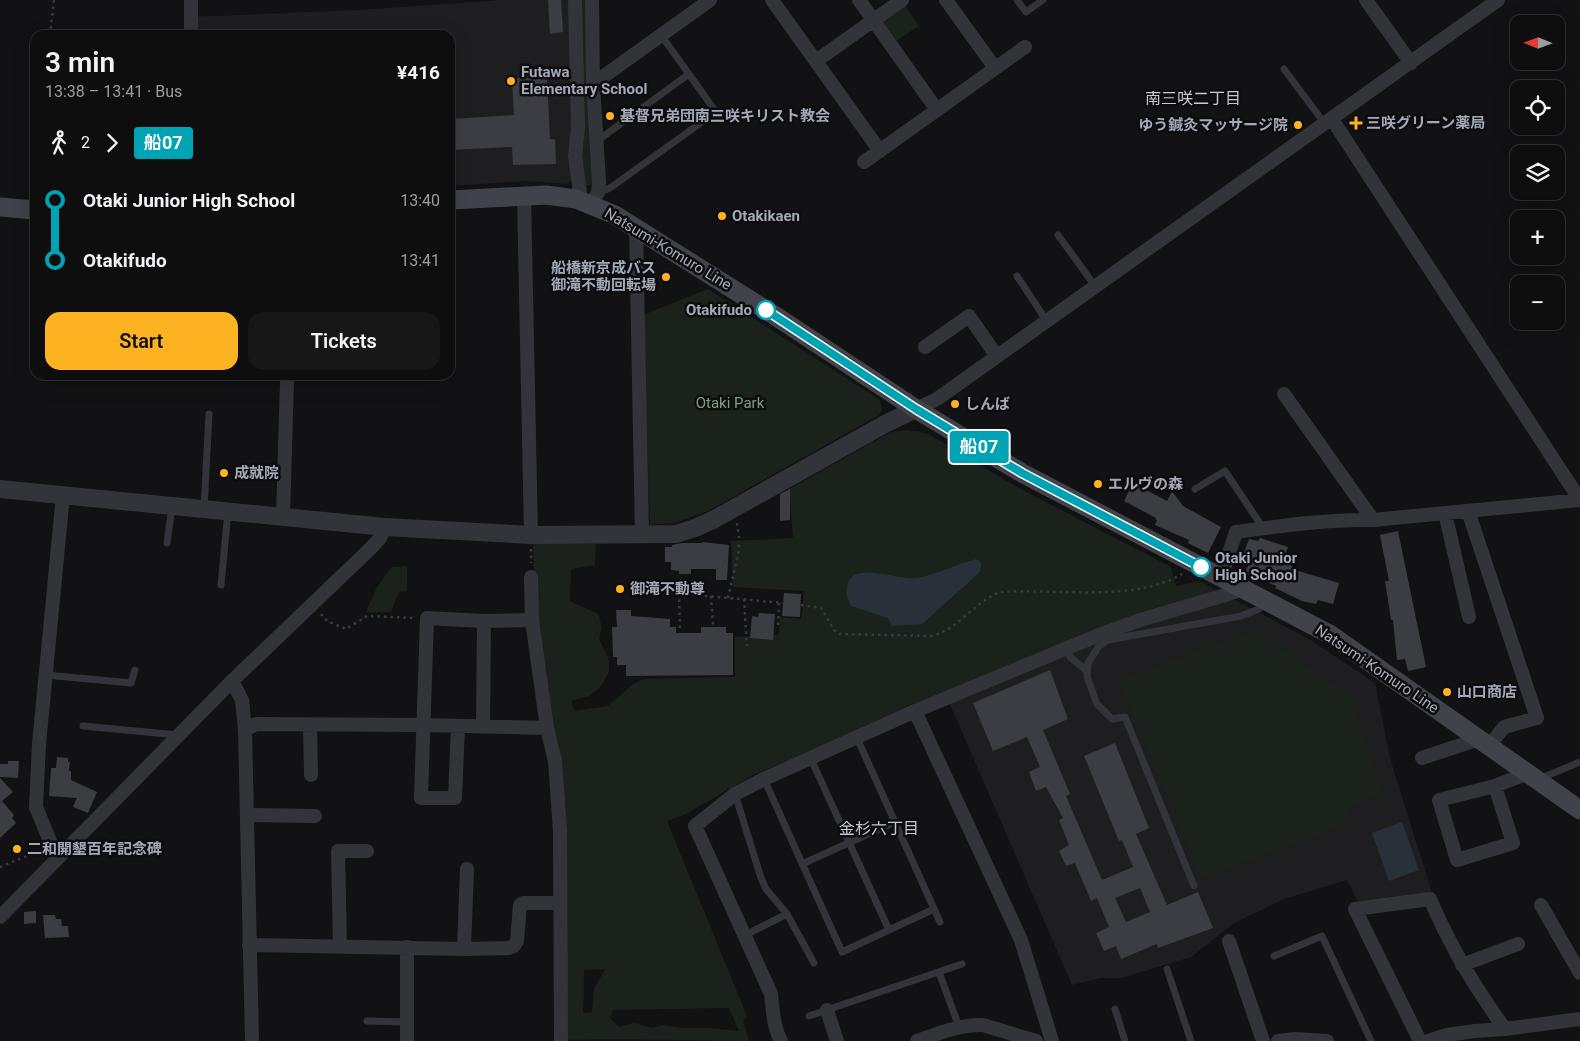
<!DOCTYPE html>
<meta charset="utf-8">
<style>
:root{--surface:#0e0e0f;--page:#171718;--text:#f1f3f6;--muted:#9b9c9e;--line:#2e2e2f;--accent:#fdb222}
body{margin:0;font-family:Roboto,"Noto Sans JP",sans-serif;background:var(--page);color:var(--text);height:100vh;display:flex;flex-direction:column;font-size:19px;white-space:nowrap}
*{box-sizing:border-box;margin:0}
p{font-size:16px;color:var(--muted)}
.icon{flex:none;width:28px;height:28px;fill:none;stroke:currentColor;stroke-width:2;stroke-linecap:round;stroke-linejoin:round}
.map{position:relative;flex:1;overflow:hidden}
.sheet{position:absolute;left:30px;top:30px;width:425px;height:350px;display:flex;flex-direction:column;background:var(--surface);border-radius:15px;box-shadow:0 5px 20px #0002,0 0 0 1px var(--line)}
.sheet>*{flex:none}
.badge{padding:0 10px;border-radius:4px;font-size:18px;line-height:32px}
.needle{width:32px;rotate:271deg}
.tools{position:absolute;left:1510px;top:15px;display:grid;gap:10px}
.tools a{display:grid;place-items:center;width:55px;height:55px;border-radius:10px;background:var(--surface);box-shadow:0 5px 20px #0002,0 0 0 1px var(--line);font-size:25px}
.map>.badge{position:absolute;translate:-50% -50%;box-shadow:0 0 0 2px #fff}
.legs{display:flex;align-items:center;gap:8px;height:55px;padding:0 15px;font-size:16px}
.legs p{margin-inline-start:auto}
.overview{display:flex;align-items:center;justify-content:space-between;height:85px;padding:0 15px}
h1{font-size:28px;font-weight:600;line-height:38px}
.cta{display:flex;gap:10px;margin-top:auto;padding:10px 15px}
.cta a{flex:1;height:58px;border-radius:15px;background:var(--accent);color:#111;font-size:20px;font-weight:600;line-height:58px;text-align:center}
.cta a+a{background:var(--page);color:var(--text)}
ul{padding:0 15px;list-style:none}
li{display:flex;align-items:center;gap:18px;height:60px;font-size:19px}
li i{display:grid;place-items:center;width:8px;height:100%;margin:0 6px;background:currentColor}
li i::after{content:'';width:12px;height:12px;margin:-6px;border:4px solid;border-radius:50%;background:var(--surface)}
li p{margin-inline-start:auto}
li:first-child i{background:linear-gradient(#0000 50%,currentColor 0)}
li:last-child i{background:linear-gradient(currentColor 50%,#0000 0)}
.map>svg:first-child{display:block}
.built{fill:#1e1e21}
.green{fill:#1a221b;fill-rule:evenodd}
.water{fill:#283139}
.building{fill:#3c3d42;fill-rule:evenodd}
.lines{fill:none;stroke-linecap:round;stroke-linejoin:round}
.path{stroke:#393b41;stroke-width:2.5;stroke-dasharray:2.5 4;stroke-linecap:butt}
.service{stroke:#333439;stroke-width:7}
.minor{stroke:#333439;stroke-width:14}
.tertiary{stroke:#333439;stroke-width:18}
.secondary{stroke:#41434a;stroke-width:19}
.line-1-casing{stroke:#fff;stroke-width:11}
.line-1{stroke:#00a3b4;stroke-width:8}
.poi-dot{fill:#fdb222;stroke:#0d0d0f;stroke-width:2}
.stop-1-dot{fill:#fff;stroke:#00a3b4;stroke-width:2.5}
.labels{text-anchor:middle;stroke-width:5;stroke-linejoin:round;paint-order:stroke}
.poi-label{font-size:15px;font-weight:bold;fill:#a3a9b6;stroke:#0d0d0f;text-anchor:start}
.street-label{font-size:15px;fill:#a3a9b6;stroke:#0d0d0f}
.stop-label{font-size:15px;font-weight:bold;fill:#a3a9b6;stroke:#0d0d0f;text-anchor:end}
.park-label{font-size:15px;fill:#79a27b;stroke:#0d0d0f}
.neighbourhood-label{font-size:16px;fill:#c4c8d1;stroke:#0d0d0f}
</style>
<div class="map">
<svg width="1580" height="1041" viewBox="0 0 1580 1041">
<rect width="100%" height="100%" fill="#121214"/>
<!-- built -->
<path class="built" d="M502,0H570L574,175L568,184L525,181L450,186V35H194L193,17L358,10Z
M1233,599L1309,639L1375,683L1390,758L1432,893L1358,902L1347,880L1284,899L1234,923L1191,957L1121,978H1101L1072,985L949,702L1101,639Z"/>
<!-- green -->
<path class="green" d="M579,0H587L593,181L590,186L584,185L579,154Z
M904,4L919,26L896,41L883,22Z
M708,289L880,400L882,409L879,415L708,511L674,523L650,525L643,315Z
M906,430L918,431L930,435L1017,487L1171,567L1176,586L1201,581L1220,593L1055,648L912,704L806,753L753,775L686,814L667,821L747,1016L743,1021L749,1041C687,1041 625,1038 563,1040V832L536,626L533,542L596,544L595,565L571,569L570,601L598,614L602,627L599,639L609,660V672L601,686L589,696L571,701L575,711L608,706L632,685L644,679L735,677V637L779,635L780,617L801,619L804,591L733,587L731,541L793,538L789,489L891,432ZM605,969L594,989L592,1012L583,1013L584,970ZM729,1008L739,1031L708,1028H682L662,1025L652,1028L635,1023L619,1027L610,1018L613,1010Z
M407,566V591L399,592L391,612H366L377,587L392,567Z
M1256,630L1352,698L1382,792L1349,807L1348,820L1315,836L1200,879L1118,680Z"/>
<!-- water -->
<path class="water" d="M976,559C982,562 982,565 980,572L922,624L892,626L888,618L851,606C847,599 846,595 847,587C851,559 897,581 916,578C937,575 956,564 976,559Z
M1402,822L1419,870L1389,881L1372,833Z"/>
<!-- building -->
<path class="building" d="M548,0H561L563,32L550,34Z
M547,77L550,139H555L556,164L513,165L512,147L450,150V119L514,115L512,81H517V78Z
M1133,483L1167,501L1172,491L1183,506L1221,527L1208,553L1188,543L1189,540L1155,525L1157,520L1155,519L1156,518L1124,501Z
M790,489V520L780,521V494Z
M1398,531L1426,667L1408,671L1405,659L1397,660L1393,620H1391L1385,581H1389L1380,535Z
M1260,538L1288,547L1283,560L1292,564L1291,566L1296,568L1295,570L1339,583L1333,604L1318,600L1316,604L1302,601L1275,588L1276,586L1245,573L1250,561L1242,558L1249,539L1258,541Z
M702,542L729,545L727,580H716V569H691V574H679V571L671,570V562H665V547H672V545L682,543H702Z
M784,593L801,594L800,617L782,616Z
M616,610H631V616L670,619V627H676V633H701V627H726V633H733V675L626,676V665H617V657H613L612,627H617Z
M759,613L775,614L773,640L750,638L752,616L758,617Z
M1050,670L1068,719L1043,730L1070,794L1066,796L1102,880L1133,867L1122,840L1119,841L1084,756L1115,743L1149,828L1136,834L1167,905L1198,892L1213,928L1158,948L1157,944L1121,959L1116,946L1104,951L1096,933L1109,927L1097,898L1091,901L1075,863L1066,866L1059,851L1069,845L1059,820L1063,818L1046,787L1036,791L1029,772L1040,767L1027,737L993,751L973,703ZM1140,888L1150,912L1126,922L1115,898Z
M57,757L68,758V762H70L69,771H71V780L97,792L88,813L73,807L77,798L49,796L51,768H56Z
M8,761H19L18,778L0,777V764H8Z
M0,778L13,792L2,801L14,815L12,818L16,823L0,838Z
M36,911V923L24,924V912Z
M43,915H55L56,919H61L62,926H68L69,937L45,938Z"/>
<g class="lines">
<!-- path -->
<path class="path" d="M50,35L54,0
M32,194L35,171
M737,523L739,538
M531,549V563
M685,580L686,594
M653,591L783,603
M679,593L680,631
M711,596L713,625
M728,598L739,550V544
M744,599L747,646
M801,605L821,608L834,630L840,634L931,636C958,630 974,602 1000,592C1056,588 1133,603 1182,574
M321,614L327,621L346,629L367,616L415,618
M778,625L779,603
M0,867L41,850"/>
<!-- service -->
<path class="service" d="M1017,0L1026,12L1043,0
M1284,69L1325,124
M597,141L689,74
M598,193L610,188L716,112L661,35
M1058,235L1095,286
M1017,276L1046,320
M1195,489L1225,471L1263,528
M204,509L209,414
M167,543L172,507
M221,585L228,511
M1067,648L1070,657L1087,671
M46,675L131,683L135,670
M83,726L178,735
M857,738L940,922
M811,759L889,930
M764,779L842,952L934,909
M1539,779L1580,762
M735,794L761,878L766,889L787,914L814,963
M802,864L895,822
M1194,886L1125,717L1112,719L1097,704L1087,677L1088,663L1099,646L1108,640L1241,616L1259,609L1264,602
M745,935L787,914
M1274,956L1322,936L1371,1041
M1167,969L1191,1041
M939,972L959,1027
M1115,1009L1125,1041
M809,1016L962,964
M367,1021L407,1022"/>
<!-- minor -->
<path class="minor" d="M191,0V35
M575,0L578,128L575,156L581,201
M772,0L880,151
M859,0L937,110
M946,0L995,68
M1366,0L1411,63
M816,61L902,0
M593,84L710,0
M1332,119L1580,500
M864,162L1025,47
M524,196L531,535
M590,204L598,193L599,182L593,84L592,0
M636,226L642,535
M925,347L969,316L996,355
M1284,394L1373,520
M916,409L937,399L1498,0
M1468,511L1537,718L1504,727L1489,746
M1445,513L1469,617
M283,517L287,381
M531,577L532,620L547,728L555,761L560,831L561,1041
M1221,577L1236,532C1281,526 1328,519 1373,520L1580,500
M232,681L242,700L245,730L252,1041
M915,711L1021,940L1052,1041
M310,725L311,775
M458,726L455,798H421L427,618L484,621L532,620
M483,727L484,621
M245,730L256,724L423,725L547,728
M1422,758L1479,739
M1495,786L1439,800L1457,860L1513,843L1495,786L1528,773
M247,815L315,816
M60,856L52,846L36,807L39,744L63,495
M1541,905L1580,973
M0,917L232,681L371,548L380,538L385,527
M1229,941L1263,1041
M249,945L464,949L509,948L514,946L517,941L520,905L523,903H560
M340,947L338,851H367
M407,947V1041
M464,949L467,869
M1462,965L1518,944
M827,1010L837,1041
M781,1041C773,1026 773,1010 771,994L695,826L735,794L764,779L915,711L1099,635L1137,621L1225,595L1243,589
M917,1041C938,1034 960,1024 983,1025L1036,1041
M1278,1041L1295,1039L1327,1041
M1420,1041L1355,909L1430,899C1450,946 1475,988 1505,1029
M1428,1041L1447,1035L1475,1031L1505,1029L1580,1019"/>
<!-- tertiary -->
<path class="tertiary" d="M0,489L385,527L531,535L676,534L695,528L713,520L885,424L916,409"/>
<!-- secondary -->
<path class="secondary" d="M450,200L546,195L576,199L615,215L777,317L916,409L1022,473L1331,635L1580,810
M0,207L35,210"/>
</g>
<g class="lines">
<!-- line-1 casing -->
<g class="line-1-casing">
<path id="line-1" d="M766,310L916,409L1022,473L1201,567"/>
</g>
<!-- line-1 -->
<use href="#line-1" class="line-1"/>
</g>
<!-- markers -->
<g class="poi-dot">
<circle cx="511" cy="81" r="5"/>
<circle cx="610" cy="116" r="5"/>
<path d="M1353.5 115.5h5v5h5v5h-5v5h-5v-5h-5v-5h5z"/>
<circle cx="1298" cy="125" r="5"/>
<circle cx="722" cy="216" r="5"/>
<circle cx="666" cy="277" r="5"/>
<circle cx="955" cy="404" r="5"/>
<circle cx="224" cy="473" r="5"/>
<circle cx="1098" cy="484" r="5"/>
<circle cx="620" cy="589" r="5"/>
<circle cx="1447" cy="692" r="5"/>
<circle cx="17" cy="849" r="5"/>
</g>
<g class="stop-1-dot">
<circle cx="766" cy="310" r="9"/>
<circle cx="1201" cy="567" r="9"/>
</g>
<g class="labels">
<!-- poi labels -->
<g class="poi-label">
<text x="521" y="77">Futawa<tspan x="521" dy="17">Elementary School</tspan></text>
<text x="620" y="121">基督兄弟団南三咲キリスト教会</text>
<text x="1366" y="128">三咲グリーン薬局</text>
<text x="1288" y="130" text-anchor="end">ゆう鍼灸マッサージ院</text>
<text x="732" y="221">Otakikaen</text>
<text x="656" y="273" text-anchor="end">船橋新京成バス<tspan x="656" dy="17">御滝不動回転場</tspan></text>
<text x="965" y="409">しんば</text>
<text x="234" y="478">成就院</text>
<text x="1108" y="489">エルヴの森</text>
<text x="630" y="594">御滝不動尊</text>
<text x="1457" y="697">山口商店</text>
<text x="27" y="854">二和開墾百年記念碑</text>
</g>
<!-- street labels -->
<g class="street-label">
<text transform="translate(668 249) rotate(31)" y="5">Natsumi-Komuro Line</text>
<text transform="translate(1377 669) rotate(34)" y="5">Natsumi-Komuro Line</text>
</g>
<!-- stop labels -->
<g class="stop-label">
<text x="752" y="315">Otakifudo</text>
<text x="1215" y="563" text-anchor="start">Otaki Junior<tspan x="1215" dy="17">High School</tspan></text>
</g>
<!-- park labels -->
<g class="park-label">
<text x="730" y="408">Otaki Park</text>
</g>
<!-- neighbourhood labels -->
<g class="neighbourhood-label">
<text x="1193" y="104">南三咲二丁目</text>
<text x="879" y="834">金杉六丁目</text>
</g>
</g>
</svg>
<div class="tools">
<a><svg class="needle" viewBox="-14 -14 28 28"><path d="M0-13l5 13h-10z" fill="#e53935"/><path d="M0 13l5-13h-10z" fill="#9b9c9e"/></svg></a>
<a><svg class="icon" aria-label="locate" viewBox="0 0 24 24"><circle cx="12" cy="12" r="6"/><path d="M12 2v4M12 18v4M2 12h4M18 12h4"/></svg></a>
<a><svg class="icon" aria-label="layers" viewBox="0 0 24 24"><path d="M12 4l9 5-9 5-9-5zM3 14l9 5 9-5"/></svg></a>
<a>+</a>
<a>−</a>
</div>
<b class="badge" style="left:979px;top:447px;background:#00a3b4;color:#fff">船07</b>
<section class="sheet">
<div class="overview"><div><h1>3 min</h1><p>13:38 – 13:41 · Bus</p></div><b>¥416</b></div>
<div class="legs"><svg class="icon" aria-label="walk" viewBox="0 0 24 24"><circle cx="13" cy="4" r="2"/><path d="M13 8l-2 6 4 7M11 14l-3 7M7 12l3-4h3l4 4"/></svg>2<svg class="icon" aria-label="forward" viewBox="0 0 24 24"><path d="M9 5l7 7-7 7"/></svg><b class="badge" style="background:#00a3b4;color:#fff">船07</b></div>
<ul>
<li><i style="color:#00a3b4"></i><b>Otaki Junior High School</b><p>13:40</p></li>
<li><i style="color:#00a3b4"></i><b>Otakifudo</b><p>13:41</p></li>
</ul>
<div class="cta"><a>Start</a><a>Tickets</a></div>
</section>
</div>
